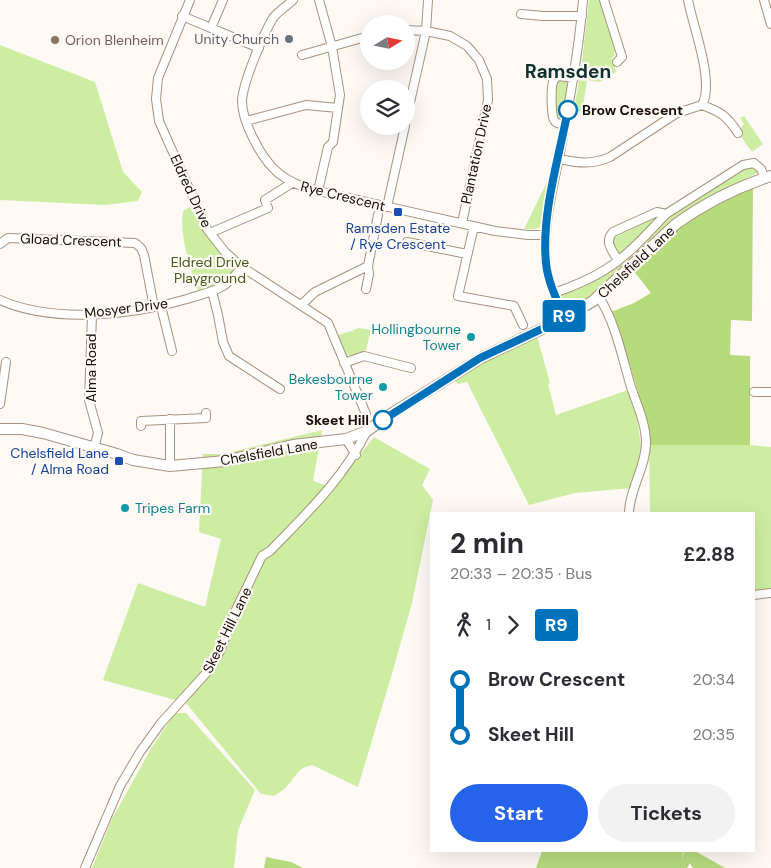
<!DOCTYPE html>
<meta charset="utf-8">
<style>
:root{--surface:#fff;--page:#f2f2f3;--text:#2b2b33;--muted:#7c7c81;--accent:#2563eb}
body{margin:0;font-family:"DM Sans",sans-serif;background:var(--page);color:var(--text);height:100vh;display:flex;flex-direction:column;font-size:19px;white-space:nowrap}
*{box-sizing:border-box;margin:0}
p{font-size:16px;color:var(--muted)}
.icon{flex:none;width:28px;height:28px;fill:none;stroke:currentColor;stroke-width:2;stroke-linecap:round;stroke-linejoin:round}
.map{position:relative;flex:1;overflow:hidden}
.details{position:absolute;left:430px;top:512px;width:325px;height:340px;display:flex;flex-direction:column;background:var(--surface);border-radius:0px;box-shadow:0 5px 20px #0002}
.details>*{flex:none}
.badge{padding:0 10px;border-radius:4px;font-size:18px;line-height:32px}
.needle{width:32px;rotate:80deg}
.tools{position:absolute;left:360px;top:15px;display:grid;gap:10px}
.tools a{display:grid;place-items:center;width:55px;height:55px;border-radius:50%;background:var(--surface);box-shadow:0 5px 20px #0002;font-size:25px}
.map>.badge{position:absolute;translate:-50% -50%;box-shadow:0 0 0 2px #fff}
.legs{display:flex;align-items:center;gap:8px;height:55px;padding:0 20px;font-size:16px}
.legs p{margin-inline-start:auto}
.headline{display:flex;align-items:center;justify-content:space-between;height:85px;padding:0 20px}
h1{font-size:28px;font-weight:700;line-height:38px}
.primary-button{display:flex;gap:10px;margin-top:auto;padding:10px 20px}
.primary-button a{flex:1;height:58px;border-radius:30px;background:var(--accent);color:#fff;font-size:20px;font-weight:700;line-height:58px;text-align:center}
.primary-button a+a{background:var(--page);color:var(--text)}
ul{padding:0 20px;list-style:none}
li{display:flex;align-items:center;gap:18px;height:55px;font-size:19px}
li i{display:grid;place-items:center;width:8px;height:100%;margin:0 6px;background:currentColor}
li i::after{content:'';width:12px;height:12px;margin:-6px;border:4px solid;border-radius:50%;background:var(--surface)}
li p{margin-inline-start:auto}
li:first-child i{background:linear-gradient(#0000 50%,currentColor 0)}
li:last-child i{background:linear-gradient(currentColor 50%,#0000 0)}
.map>svg:first-child{display:block}
.green{fill:#cdeda2}
.forest{fill:#b5db7d}
.lines{fill:none;stroke-linecap:round;stroke-linejoin:round}
.street-casing{stroke:#a8927c;stroke-width:10}
.secondary-casing{stroke:#a8927c;stroke-width:12}
.street{stroke:#fff;stroke-width:8}
.secondary{stroke:#fff;stroke-width:10}
.line-1-casing{stroke:#fff;stroke-width:11}
.line-1{stroke:#0072bc;stroke-width:8}
.worship-dot{fill:#6b7280;stroke:#fef9f5;stroke-width:2}
.education-dot{fill:#8d6e63;stroke:#fef9f5;stroke-width:2}
.stop-1-dot{fill:#fff;stroke:#0072bc;stroke-width:2.5}
.transit-dot{fill:#1a4fb4;stroke:#fef9f5;stroke-width:2}
.culture-dot{fill:#0f9aa8;stroke:#fef9f5;stroke-width:2}
.labels{text-anchor:middle;stroke-width:4.5;stroke-linejoin:round;paint-order:stroke}
.worship-label{font-size:14px;fill:#5b616d;stroke:#fef9f5;text-anchor:end}
.education-label{font-size:14px;fill:#785e54;stroke:#fef9f5;text-anchor:start}
.stop-label{font-size:14px;font-weight:bold;fill:#130b04;stroke:#fef9f5;text-anchor:start}
.street-label{font-size:14px;fill:#130b04;stroke:#fef9f5}
.transit-label{font-size:14px;fill:#164399;stroke:#fef9f5}
.park-label{font-size:14px;fill:#435b19;stroke:#fef9f5}
.culture-label{font-size:14px;fill:#0d838f;stroke:#fef9f5;text-anchor:end}
.district-label{font-size:19px;font-weight:bold;fill:#0e312f;stroke:#fef9f5}
</style>
<div class="map">
<svg width="771" height="868" viewBox="0 0 771 868">
<rect width="100%" height="100%" fill="#fef9f5"/>
<!-- green -->
<path class="green" d="M589,0H601L617,49L614,53L615,55L612,58L616,72L600,82L580,79Z
M0,45L95,82L123,172L142,192L138,201L105,205L0,200Z
M558,79L566,80L568,82L563,119L561,121L555,119L556,81Z
M579,80L587,81L582,112L574,111Z
M744,116L763,144L752,152L741,137V127L744,124L740,118Z
M745,165H753L759,172L686,211L597,291L575,308L566,306L560,293L609,271L669,217L703,190Z
M548,180L540,227L535,229H524Z
M190,207C203,231 216,251 237,270L220,286L199,294C191,268 179,238 183,211Z
M652,216L656,220L619,255L615,254L612,241L613,238L646,222L648,218Z
M359,328L371,330L366,350L351,356L346,354L338,335L352,331L354,333L353,330Z
M537,336L550,383L548,384L556,415L628,390L635,403L642,453L632,488L575,493L529,505L467,382L458,384L455,380L481,363Z
M322,430L313,481L328,486L335,485L374,437L430,469L422,485L433,500L412,603L391,677L358,787L312,765C297,768 296,777 287,786C284,790 278,793 274,796L261,794L186,703L103,680L138,583L205,607L221,539L199,532L203,454H223Z
M649,445H750L771,447V591L754,592V514H650Z
M175,713H186L255,790L238,830L234,868H92L112,819L152,747Z"/>
<!-- forest -->
<path class="forest" d="M753,187L752,321L731,320L730,355L750,356V445H649C643,399 627,355 611,312L634,303L651,293L633,270L668,238C679,218 732,197 753,187Z
M542,851H683L682,860L684,851H695L725,868H693L690,863L687,868H536Z
M266,857L291,862L303,868H264Z"/>
<g class="lines">
<!-- street casing -->
<g class="street-casing">
<path id="street" d="M190,0L158,78L156,99L159,121L207,229L225,252L242,267L328,323L366,414
M293,0C287,6 278,11 273,18C263,35 243,82 242,101C242,114 247,126 253,138C268,169 284,183 318,191L495,231L528,235H546
M604,0L622,57L617,62
M764,0L771,24
M521,14L543,16H582
M182,16L259,48
M211,28L223,0
M406,30L426,31L450,36L467,46L479,60L487,79L488,100L462,223
M302,55L369,36
M702,105C721,112 727,116 738,133
M406,120L426,31L428,0
M246,121L306,105L338,108
M565,125C561,124 556,124 554,120C551,114 551,88 553,82C555,78 555,78 559,76L574,78
M559,159C578,163 592,165 610,157L677,113L702,105C715,82 693,27 688,0
M318,191L328,147L333,142L340,95L332,47L319,0
M387,207L405,126
M474,226L458,296L514,306L523,325
M210,233L268,208L265,200L292,183
M407,242L467,254
M0,244L8,238L135,243L141,248L144,255L154,307
M618,260C612,251 604,241 613,232L657,212L666,214L743,165L754,163L761,169L765,179
M366,289L369,274L368,266
M212,291L218,315L223,342L229,356L280,389
M554,293C571,287 587,281 603,271C627,257 647,234 666,214
M599,297C616,324 622,357 631,387C637,405 646,424 646,443C646,467 629,490 629,514
M0,300C54,324 133,315 187,299C199,295 213,292 223,286C231,281 236,274 242,267
M301,305L315,292L368,266L378,215
M161,306L172,351
M92,315L89,400L98,433L94,448
M565,318C557,300 549,283 546,264C542,225 554,185 561,147C570,98 579,49 583,0
M344,363L364,356L411,368
M754,392H771
M0,404L6,362
M170,419V466
M141,426V421L206,418V413
M346,439L356,455
M754,595L771,593
M85,868L120,786L140,752L161,723L209,670L220,651L235,612L262,556L270,551C307,513 343,479 367,431"/>
</g>
<!-- secondary casing -->
<g class="secondary-casing">
<path id="secondary" d="M0,429H22L43,433L117,454L133,460L170,466L225,461L293,445L346,439L367,431L394,412L481,358L565,318L593,301L676,224C705,203 737,187 771,176"/>
</g>
<!-- street -->
<use href="#street" class="street"/>
<!-- secondary -->
<use href="#secondary" class="secondary"/>
</g>
<g class="lines">
<!-- line-1 casing -->
<g class="line-1-casing">
<path id="line-1" d="M383,420L480,358L565,318C557,300 548,283 546,263C541,215 559,157 568,110"/>
</g>
<!-- line-1 -->
<use href="#line-1" class="line-1"/>
</g>
<!-- markers -->
<circle class="worship-dot" cx="289" cy="39" r="5"/>
<circle class="education-dot" cx="55" cy="40" r="5"/>
<g class="stop-1-dot">
<circle cx="568" cy="110" r="9"/>
<circle cx="383" cy="420" r="9"/>
</g>
<g class="transit-dot">
<rect x="393" y="207" width="10" height="10" rx="2.5"/>
<rect x="114" y="456" width="10" height="10" rx="2.5"/>
</g>
<g class="culture-dot">
<circle cx="471" cy="337" r="5"/>
<circle cx="383" cy="387" r="5"/>
<circle cx="125" cy="508" r="5"/>
</g>
<g class="labels">
<!-- worship labels -->
<g class="worship-label">
<text x="279" y="44">Unity Church</text>
</g>
<!-- education labels -->
<g class="education-label">
<text x="65" y="45">Orion Blenheim</text>
</g>
<!-- stop labels -->
<g class="stop-label">
<text x="582" y="115">Brow Crescent</text>
<text x="369" y="425" text-anchor="end">Skeet Hill</text>
</g>
<!-- street labels -->
<g class="street-label">
<text transform="translate(476 154) rotate(-78)" y="5">Plantation Drive</text>
<text transform="translate(191 191) rotate(65)" y="5">Eldred Drive</text>
<text transform="translate(343 196) rotate(14)" y="5">Rye Crescent</text>
<text transform="translate(71 240) rotate(2)" y="5">Gload Crescent</text>
<text transform="translate(636 262) rotate(-43)" y="5">Chelsfield Lane</text>
<text transform="translate(126 308) rotate(-7)" y="5">Mosyer Drive</text>
<text transform="translate(91 368) rotate(-90)" y="5">Alma Road</text>
<text transform="translate(269 452) rotate(-10)" y="5">Chelsfield Lane</text>
<text transform="translate(227 630) rotate(-64)" y="5">Skeet Hill Lane</text>
</g>
<!-- transit labels -->
<g class="transit-label">
<text x="398" y="233">Ramsden Estate<tspan x="398" dy="16">/ Rye Crescent</tspan></text>
<text x="109" y="458" text-anchor="end">Chelsfield Lane<tspan x="109" dy="16">/ Alma Road</tspan></text>
</g>
<!-- park labels -->
<g class="park-label">
<text x="210" y="267">Eldred Drive<tspan x="210" dy="16">Playground</tspan></text>
</g>
<!-- culture labels -->
<g class="culture-label">
<text x="461" y="334">Hollingbourne<tspan x="461" dy="16">Tower</tspan></text>
<text x="373" y="384">Bekesbourne<tspan x="373" dy="16">Tower</tspan></text>
<text x="135" y="513" text-anchor="start">Tripes Farm</text>
</g>
<!-- district labels -->
<g class="district-label">
<text x="568" y="78">Ramsden</text>
</g>
</g>
</svg>
<div class="tools">
<a><svg class="needle" viewBox="-14 -14 28 28"><path d="M0-13l5 13h-10z" fill="#e53935"/><path d="M0 13l5-13h-10z" fill="#7c7c81"/></svg></a>
<a><svg class="icon" aria-label="layers" viewBox="0 0 24 24"><path d="M12 4l9 5-9 5-9-5zM3 14l9 5 9-5"/></svg></a>
</div>
<b class="badge" style="left:564px;top:316px;background:#0072bc;color:#fff">R9</b>
<section class="details">
<div class="headline"><div><h1>2 min</h1><p>20:33 – 20:35 · Bus</p></div><b>£2.88</b></div>
<div class="legs"><svg class="icon" aria-label="walk" viewBox="0 0 24 24"><circle cx="13" cy="4" r="2"/><path d="M13 8l-2 6 4 7M11 14l-3 7M7 12l3-4h3l4 4"/></svg>1<svg class="icon" aria-label="forward" viewBox="0 0 24 24"><path d="M9 5l7 7-7 7"/></svg><b class="badge" style="background:#0072bc;color:#fff">R9</b></div>
<ul>
<li><i style="color:#0072bc"></i><b>Brow Crescent</b><p>20:34</p></li>
<li><i style="color:#0072bc"></i><b>Skeet Hill</b><p>20:35</p></li>
</ul>
<div class="primary-button"><a>Start</a><a>Tickets</a></div>
</section>
</div>
